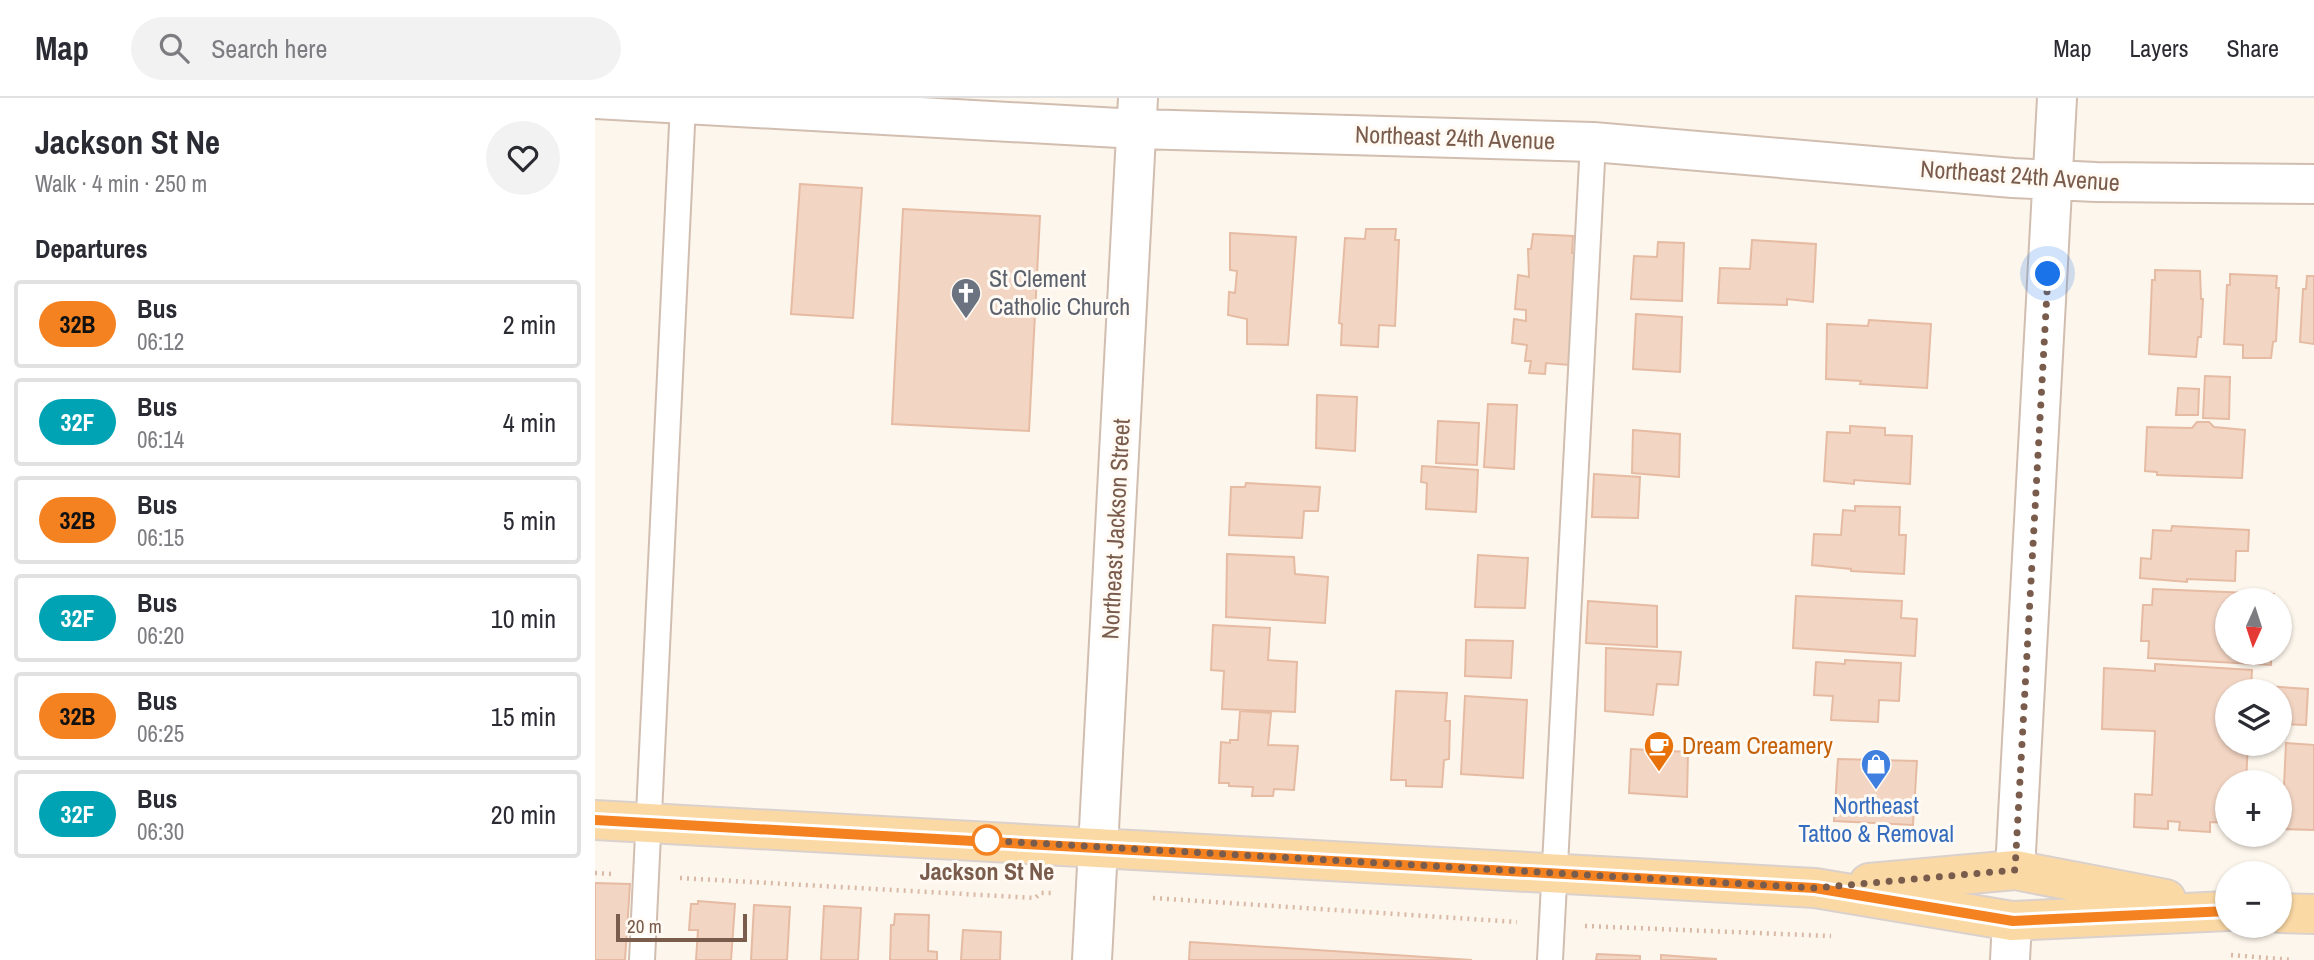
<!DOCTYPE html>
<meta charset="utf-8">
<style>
:root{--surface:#fff;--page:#f2f2f3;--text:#2b2b33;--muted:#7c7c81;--line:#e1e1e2}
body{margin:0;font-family:"Archivo Narrow",sans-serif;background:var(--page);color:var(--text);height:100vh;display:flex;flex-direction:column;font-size:26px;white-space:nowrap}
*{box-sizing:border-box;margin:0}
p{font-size:23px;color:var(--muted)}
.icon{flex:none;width:38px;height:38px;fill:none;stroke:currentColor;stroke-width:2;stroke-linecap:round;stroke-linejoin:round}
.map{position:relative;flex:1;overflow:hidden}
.panel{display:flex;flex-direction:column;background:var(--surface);width:595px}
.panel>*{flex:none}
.badge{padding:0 14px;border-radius:23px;font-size:24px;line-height:46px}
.needle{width:46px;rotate:183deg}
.fabs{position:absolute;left:1620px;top:490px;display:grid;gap:14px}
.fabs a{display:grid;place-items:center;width:77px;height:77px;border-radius:50%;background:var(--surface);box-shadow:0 2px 5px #0004;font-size:35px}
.scale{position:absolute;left:21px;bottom:18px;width:131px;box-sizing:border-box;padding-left:7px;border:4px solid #7a5c4d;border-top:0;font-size:19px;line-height:24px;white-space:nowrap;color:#7a5c4d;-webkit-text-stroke:5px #fffaf3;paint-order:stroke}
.you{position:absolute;width:35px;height:35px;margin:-18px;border:5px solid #fff;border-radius:50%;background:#1a73e8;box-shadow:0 0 0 10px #1a73e833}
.map>.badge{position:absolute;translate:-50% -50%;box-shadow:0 0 0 4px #fff}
h2{padding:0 35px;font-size:26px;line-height:63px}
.round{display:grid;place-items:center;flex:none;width:74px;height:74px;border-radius:37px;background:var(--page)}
.headline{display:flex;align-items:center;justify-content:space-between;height:119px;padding:0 35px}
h1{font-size:33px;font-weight:700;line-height:52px}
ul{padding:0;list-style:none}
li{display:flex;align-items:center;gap:21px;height:88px;margin:0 14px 10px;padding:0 21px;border:4px solid var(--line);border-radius:7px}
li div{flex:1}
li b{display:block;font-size:26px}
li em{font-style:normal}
li .badge{min-width:77px;font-weight:700;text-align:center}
header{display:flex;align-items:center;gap:42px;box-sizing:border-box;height:98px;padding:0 35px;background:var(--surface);border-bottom:2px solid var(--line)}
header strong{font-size:33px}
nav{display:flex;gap:38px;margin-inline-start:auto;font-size:24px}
.search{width:490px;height:63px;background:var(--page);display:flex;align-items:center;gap:18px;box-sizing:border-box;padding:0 24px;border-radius:38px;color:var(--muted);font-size:26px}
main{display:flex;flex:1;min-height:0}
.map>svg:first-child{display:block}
.building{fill:#f3d5c3;stroke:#e6bba3;stroke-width:2}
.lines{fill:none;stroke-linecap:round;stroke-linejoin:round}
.lane-casing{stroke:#d1beb0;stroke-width:28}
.street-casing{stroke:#d1beb0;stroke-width:42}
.primary-casing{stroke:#dad1cd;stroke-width:42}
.path{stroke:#d9b8a5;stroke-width:4.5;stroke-dasharray:2 5;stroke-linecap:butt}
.lane{stroke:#fff;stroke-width:24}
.street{stroke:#fff;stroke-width:38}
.primary{stroke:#fbd9a5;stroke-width:38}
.line-casing{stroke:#fff;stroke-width:16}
.line{stroke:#f58220;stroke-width:10}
.walk{stroke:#7a5c4d;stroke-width:7;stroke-dasharray:0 12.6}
.stop-dot{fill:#fff;stroke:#f58220;stroke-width:3.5}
.labels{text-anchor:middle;stroke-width:6;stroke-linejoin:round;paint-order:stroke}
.street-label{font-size:24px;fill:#7a5c4d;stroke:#fffaf3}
.worship-label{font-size:24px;fill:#5b616d;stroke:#fffaf3;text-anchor:start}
.food-label{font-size:24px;fill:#c56008;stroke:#fffaf3;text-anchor:start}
.shop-label{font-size:24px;fill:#366cbe;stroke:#fffaf3}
.stop-label{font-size:24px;font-weight:bold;fill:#7a5c4d;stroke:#fffaf3}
</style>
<header>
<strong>Map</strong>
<div class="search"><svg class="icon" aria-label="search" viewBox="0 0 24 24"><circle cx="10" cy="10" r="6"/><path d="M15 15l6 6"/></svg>Search here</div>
<nav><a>Map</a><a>Layers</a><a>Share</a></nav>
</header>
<main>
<section class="panel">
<div class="headline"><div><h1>Jackson St Ne</h1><p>Walk · 4 min · 250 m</p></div><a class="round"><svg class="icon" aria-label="heart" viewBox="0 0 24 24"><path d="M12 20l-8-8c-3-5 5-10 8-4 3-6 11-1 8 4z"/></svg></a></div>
<h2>Departures</h2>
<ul>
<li><span class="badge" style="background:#f58220;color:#111">32B</span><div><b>Bus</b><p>06:12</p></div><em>2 min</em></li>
<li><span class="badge" style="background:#00a3b4;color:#fff">32F</span><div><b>Bus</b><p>06:14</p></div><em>4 min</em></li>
<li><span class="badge" style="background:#f58220;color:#111">32B</span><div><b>Bus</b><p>06:15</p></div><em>5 min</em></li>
<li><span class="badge" style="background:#00a3b4;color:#fff">32F</span><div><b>Bus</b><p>06:20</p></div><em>10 min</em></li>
<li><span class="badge" style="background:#f58220;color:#111">32B</span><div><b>Bus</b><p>06:25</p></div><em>15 min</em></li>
<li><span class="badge" style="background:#00a3b4;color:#fff">32F</span><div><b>Bus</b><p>06:30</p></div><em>20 min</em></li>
</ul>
</section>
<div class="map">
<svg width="1719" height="862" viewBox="0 0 1719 862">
<rect width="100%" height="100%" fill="#fdf6ec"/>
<!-- building -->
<path class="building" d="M205,86L267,90L258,220L196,216Z
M308,111L445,118L434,333L297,326Z
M771,131H801L800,142H804L800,228L784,227L783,249L746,247L747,226L744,225L750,140L770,141Z
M635,135L701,139L693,247L652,246V221L633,217L634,194L640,195L642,173L635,172Z
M938,136L978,138L977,155H982L974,267L951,265L950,276L934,275L936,263H930L932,247L917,245L919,221L931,223V212L920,211L923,177L934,179L933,151H936Z
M1157,142L1221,146L1218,204L1192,201V207L1123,205L1125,170L1155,171Z
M1063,144L1089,145L1087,203L1036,201L1039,158L1062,159Z
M1560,172L1605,173L1606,201H1608L1606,239H1603L1601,259L1554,256L1557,182H1560Z
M1635,176L1682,178L1681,190H1684L1681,243L1678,244L1676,260H1648V247L1629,246L1632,187H1635Z
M1712,178H1719V246L1705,244L1708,191H1711Z
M1041,216L1087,219L1085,274L1038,271Z
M1274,222L1336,226L1332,290L1265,286L1266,283L1231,281L1232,226L1273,228Z
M1610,278L1635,279L1634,321L1608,320Z
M1583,290L1604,291L1603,317H1581Z
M722,297L762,299L760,353L721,350Z
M893,306L922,307L919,371L889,369Z
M843,323L884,325L882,367L841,365Z
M1602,324H1614L1619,329L1650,332L1647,380L1562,377V374L1550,373L1552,329L1597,330Z
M1255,328L1290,330V337L1317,338L1315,386L1259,382V386L1229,383L1232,334L1255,335Z
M1038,332L1085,336L1084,379L1037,375Z
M827,368L883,372L881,414L831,411L832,385L826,384Z
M999,376L1045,379L1043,420L997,419Z
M651,385L725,389L723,413H709L707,440L634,437L636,389H650Z
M1260,408L1305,409L1304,437H1311L1309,476L1256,473V471L1217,467L1219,436L1246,437L1248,412L1260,413Z
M1577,428L1654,432L1653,453H1641L1640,483L1592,481V484L1545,480L1546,460L1556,461L1558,432L1576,433Z
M632,456L699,459L700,476L733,479L730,525L631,519Z
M883,457L933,460L930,510L880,509Z
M1558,491L1679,496V502H1633V555H1676V567L1553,560L1554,543H1546L1548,507H1557Z
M1201,498L1307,503L1306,520L1322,521L1320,558L1198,550Z
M993,503L1062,508V549L991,545Z
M618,527L675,530L673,562L702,564L700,614L627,611L629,573L616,572Z
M871,542L918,543L916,580L870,578Z
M1011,550L1086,554L1083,587L1062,586L1058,617L1010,613Z
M1250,562L1306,565L1304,603L1284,602L1283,624L1236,622L1238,598L1219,597L1221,564L1250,566Z
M1560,566L1657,572L1656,593H1633V646H1653L1651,684H1633V725L1615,724V734L1584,732L1585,724L1573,723V731L1539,729L1540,696L1557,697L1560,633L1507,631L1509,570L1560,573Z
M1670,588L1713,591L1711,627L1685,626V593H1670Z
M801,593L852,595L850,623H855L854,661L849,662L847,689L811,688V682H796Z
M870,598L932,602L928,680L866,676Z
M645,613L676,615L673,647L703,648L699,692L679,691L678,698H657L658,689L634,688V685H624L626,644L635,645V642H643Z
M1691,645L1719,647V732L1687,731Z
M1036,651L1093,654L1092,699L1034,695Z
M1243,661L1322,663L1318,727L1239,723Z
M0,785L35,786L30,862H0Z
M103,803L140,806L136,862H101L103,832H94L96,806H103Z
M159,807L195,809L192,862H156Z
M229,808L266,810L263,862H226Z
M300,816L334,817L333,853L342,854V862H295L296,827H299Z
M368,832L406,834L405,862H366Z
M595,844L877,862H594Z
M1002,856L1045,858V862H1001Z
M1066,857L1121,861V862H1066Z"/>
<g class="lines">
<!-- lane casing -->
<g class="lane-casing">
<path id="lane" d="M47,862L88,6
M955,862L998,44"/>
</g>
<!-- street casing -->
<g class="street-casing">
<path id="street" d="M0,1L542,31L998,44L1418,80L1501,84L1719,86
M1420,772L1462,0
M497,862L543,0
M1415,862L1417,823"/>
</g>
<!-- primary casing -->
<g class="primary-casing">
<path id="primary" d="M0,722L1220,790L1417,823L1633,813
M1274,785L1420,772L1571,801
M1685,815L1719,816"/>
</g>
<!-- path -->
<path class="path" d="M0,775L17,776
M85,780L440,800L446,795H459
M558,800L922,824
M990,828L1236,838
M1636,857L1698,862"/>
<!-- lane -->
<use href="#lane" class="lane"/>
<!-- street -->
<use href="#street" class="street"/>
<!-- primary -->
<use href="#primary" class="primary"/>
</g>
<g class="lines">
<!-- line casing -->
<g class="line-casing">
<path id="line" d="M0,722L1220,790L1418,823L1633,813"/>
</g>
<!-- line -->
<use href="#line" class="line"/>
<!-- walk -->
<path class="walk" d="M392,742H384L1220,790L1420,772L1453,176"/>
</g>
<!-- icons -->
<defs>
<g id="church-pin" transform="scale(1.575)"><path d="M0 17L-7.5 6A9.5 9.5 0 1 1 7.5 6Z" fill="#6b7280" stroke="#fffaf3"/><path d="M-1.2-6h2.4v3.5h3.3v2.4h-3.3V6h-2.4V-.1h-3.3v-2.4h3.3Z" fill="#fff"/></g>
<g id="cafe-pin" transform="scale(1.575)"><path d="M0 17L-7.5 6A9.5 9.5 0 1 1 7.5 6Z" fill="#e8710a" stroke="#fffaf3"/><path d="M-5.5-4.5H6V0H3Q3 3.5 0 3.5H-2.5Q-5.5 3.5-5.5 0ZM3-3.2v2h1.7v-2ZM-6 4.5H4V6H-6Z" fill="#fff"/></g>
<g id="shop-pin" transform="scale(1.575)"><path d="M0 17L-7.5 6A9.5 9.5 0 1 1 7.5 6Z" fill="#3f7fe0" stroke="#fffaf3"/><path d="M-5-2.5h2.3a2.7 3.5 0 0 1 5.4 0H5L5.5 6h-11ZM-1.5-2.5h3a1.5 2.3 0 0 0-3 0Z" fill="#fff"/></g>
</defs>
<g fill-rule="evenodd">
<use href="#church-pin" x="371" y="195"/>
<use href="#cafe-pin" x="1064" y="648"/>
<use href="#shop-pin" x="1281" y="666"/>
</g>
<!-- markers -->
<circle class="stop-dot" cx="392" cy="742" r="14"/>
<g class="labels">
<!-- street labels -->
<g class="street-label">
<text transform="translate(860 40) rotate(2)" y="8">Northeast 24th Avenue</text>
<text transform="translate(1425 78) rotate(4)" y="8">Northeast 24th Avenue</text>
<text transform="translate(521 431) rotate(-87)" y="8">Northeast Jackson Street</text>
</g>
<!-- worship labels -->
<g class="worship-label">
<text x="394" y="189">St Clement<tspan x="394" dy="28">Catholic Church</tspan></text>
</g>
<!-- food labels -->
<g class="food-label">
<text x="1087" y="656">Dream Creamery</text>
</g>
<!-- shop labels -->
<g class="shop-label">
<text x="1281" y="716">Northeast<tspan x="1281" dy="28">Tattoo &amp; Removal</tspan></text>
</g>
<!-- stop labels -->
<g class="stop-label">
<text x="392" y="782">Jackson St Ne</text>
</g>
</g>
</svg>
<div class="fabs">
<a><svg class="needle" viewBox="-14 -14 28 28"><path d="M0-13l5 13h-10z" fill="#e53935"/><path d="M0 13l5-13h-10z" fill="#7c7c81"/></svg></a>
<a><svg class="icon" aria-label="layers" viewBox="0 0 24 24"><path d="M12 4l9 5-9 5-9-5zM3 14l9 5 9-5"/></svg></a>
<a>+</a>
<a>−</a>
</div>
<div class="scale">20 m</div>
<div class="you" style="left:1453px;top:176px"></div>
</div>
</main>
